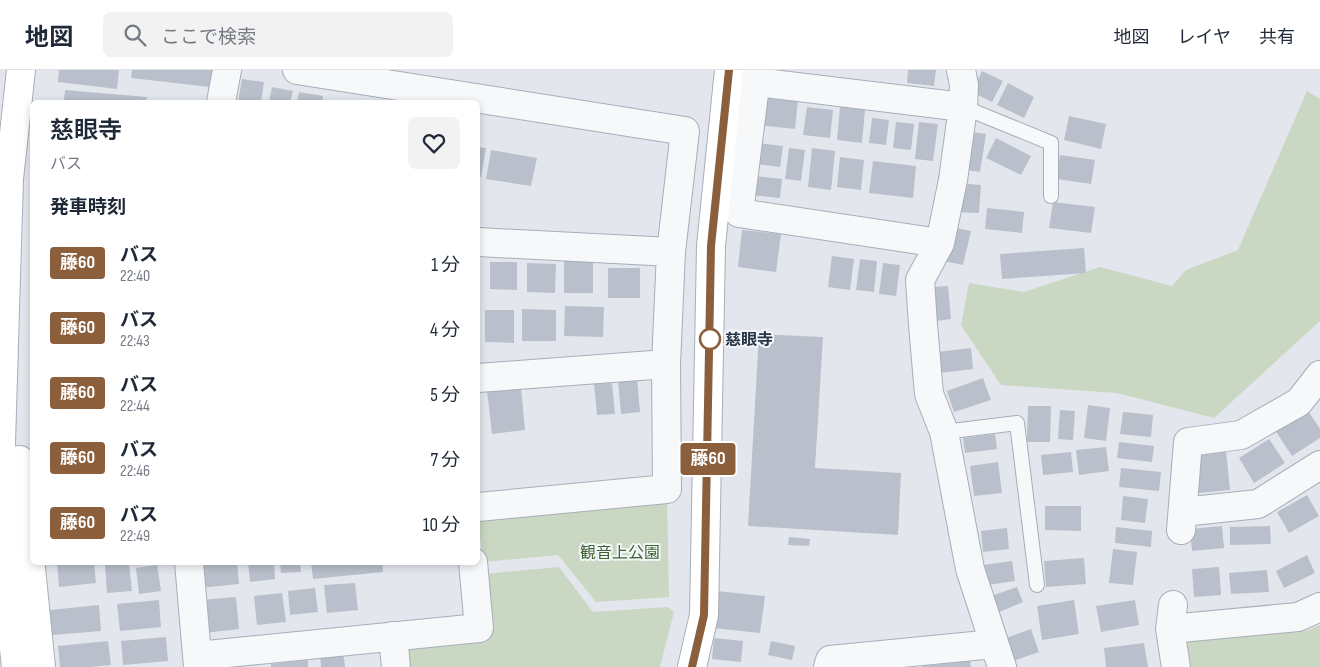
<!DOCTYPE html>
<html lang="ja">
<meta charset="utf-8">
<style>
:root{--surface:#fff;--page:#f2f2f3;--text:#1f2937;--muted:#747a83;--line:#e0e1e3}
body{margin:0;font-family:"Sofia Sans Condensed","Noto Sans JP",sans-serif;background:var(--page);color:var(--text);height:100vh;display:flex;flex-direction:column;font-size:19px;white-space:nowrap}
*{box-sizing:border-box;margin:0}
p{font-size:16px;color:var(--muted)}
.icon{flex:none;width:28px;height:28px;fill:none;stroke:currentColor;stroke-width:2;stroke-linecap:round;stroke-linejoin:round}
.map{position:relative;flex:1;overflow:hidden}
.panel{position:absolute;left:30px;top:30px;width:450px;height:465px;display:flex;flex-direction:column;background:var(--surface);border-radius:8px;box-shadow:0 2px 8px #0003}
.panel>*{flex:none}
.badge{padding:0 10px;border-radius:4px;font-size:18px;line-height:32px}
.map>.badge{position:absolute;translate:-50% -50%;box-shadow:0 0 0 2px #fff}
h2{padding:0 20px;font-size:19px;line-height:45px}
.round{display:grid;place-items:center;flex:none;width:52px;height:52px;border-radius:8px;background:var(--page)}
.summary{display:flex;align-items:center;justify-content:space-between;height:85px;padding:0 20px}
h1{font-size:24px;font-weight:600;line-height:38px}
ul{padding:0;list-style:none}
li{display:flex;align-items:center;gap:15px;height:65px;padding:0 20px}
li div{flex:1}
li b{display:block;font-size:19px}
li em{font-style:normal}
li .badge{min-width:55px;font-weight:700;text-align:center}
header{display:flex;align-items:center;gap:30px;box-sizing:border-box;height:70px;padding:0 25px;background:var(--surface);border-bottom:1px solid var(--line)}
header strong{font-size:24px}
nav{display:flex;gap:28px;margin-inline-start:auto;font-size:18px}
.search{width:350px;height:45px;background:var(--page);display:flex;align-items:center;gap:12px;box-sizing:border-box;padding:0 18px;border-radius:8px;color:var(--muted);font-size:19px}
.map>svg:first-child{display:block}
.green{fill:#c9d7c3}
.building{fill:#b9c0cb}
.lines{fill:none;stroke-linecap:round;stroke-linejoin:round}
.lane-casing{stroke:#a7aeb8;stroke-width:16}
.street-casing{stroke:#a7aeb8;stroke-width:30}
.secondary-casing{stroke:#a7aeb8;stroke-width:30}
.lane{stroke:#f6f8fa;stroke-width:14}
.street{stroke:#f6f8fa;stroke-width:28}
.secondary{stroke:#fff;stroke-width:28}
.line-casing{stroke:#fff;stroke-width:11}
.line{stroke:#8b5e3c;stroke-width:8}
.stop-dot{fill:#fff;stroke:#8b5e3c;stroke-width:2.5}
.labels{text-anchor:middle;stroke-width:4;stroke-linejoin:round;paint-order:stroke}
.stop-label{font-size:16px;font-weight:bold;fill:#283447;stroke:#f3f6f9;text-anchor:start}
.park-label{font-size:16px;fill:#3e6534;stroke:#f3f6f9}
</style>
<header>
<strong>地図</strong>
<div class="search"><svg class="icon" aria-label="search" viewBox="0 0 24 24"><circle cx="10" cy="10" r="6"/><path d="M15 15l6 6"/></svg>ここで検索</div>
<nav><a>地図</a><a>レイヤ</a><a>共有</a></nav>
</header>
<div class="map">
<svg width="1320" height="597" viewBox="0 0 1320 597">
<rect width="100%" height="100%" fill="#e3e7ed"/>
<!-- green -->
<path class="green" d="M1307,21L1320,29V251L1214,348L1117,323L1001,315L961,255L969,213L1024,222L1100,197L1172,216L1186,200L1238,180Z
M667,430L669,527L596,532L558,485L483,492L478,449Z
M559,497L593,542L668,537L674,542L660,597H405L403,584L410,576L490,569L483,504Z
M1320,555V597H1185L1181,570L1306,561Z"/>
<!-- building -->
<path class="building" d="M59,0H119L117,19L58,12Z
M132,0H212L210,17L131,8Z
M908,0H936L934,16L907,13Z
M982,1L1003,11L992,32L972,22Z
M242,9L264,12L261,32H238Z
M1008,13L1034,27L1024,48L997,35Z
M272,17L293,21L290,32H269Z
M65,20L147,27L146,32H97L64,30Z
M299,22L323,26L322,32H297Z
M761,25L798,30L795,59L757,55Z
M807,37L833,40L830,68L803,65Z
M840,37L865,40L862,73L837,70Z
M1069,46L1106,54L1101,79L1064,70Z
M872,48L889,50L886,75L869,73Z
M896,52L914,54L911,80L893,78Z
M919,52L938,54L933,91L915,89Z
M966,61L986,64L980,102L960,99Z
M996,68L1031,86L1021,105L986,88Z
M759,73L783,76L780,97L757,94Z
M478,77L486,78L481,107H478Z
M789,78L805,80L801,111L785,109Z
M812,78L835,81L831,120L808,117Z
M491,80L537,88L531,116L486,109Z
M1060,85L1095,90L1091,114L1057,109Z
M840,87L864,90L861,120L837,117Z
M873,91L916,96L913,128L869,123Z
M754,106L782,109L780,128L751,125Z
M957,113L981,115L979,143L956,142Z
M1053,132L1095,137L1091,163L1049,158Z
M987,138L1024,142L1022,163L985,159Z
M951,157L971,161L963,195L943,191Z
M742,160L781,164L776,202L738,197Z
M1084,178L1086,203L1002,209L1000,184Z
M832,186L854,189L850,220L828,217Z
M860,189L877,191L874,222L856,220Z
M564,191H593V223H564Z
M490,192H517V220L490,219Z
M527,193L556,194L555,223L527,222Z
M883,193L900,195L896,226L879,224Z
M608,198H640V228H608Z
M948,216L951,249L936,251L932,217Z
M565,236L604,237L603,267L564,266Z
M522,239L556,240V271H522Z
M485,240H514V273L485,272Z
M759,264L823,267L815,398L901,403L898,465L748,456Z
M971,278L973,299L940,303L937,282Z
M637,308L640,342L621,344L618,310Z
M983,308L991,330L954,342L947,321Z
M612,313L615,344L597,345L594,314Z
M521,317L525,360L492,364L487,321Z
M1088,335L1110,338L1106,371L1084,368Z
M1028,336H1051L1050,372H1027Z
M1307,339L1320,359V368L1292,386L1275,360Z
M1060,340L1075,341L1073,370L1058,369Z
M1123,342L1153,345L1151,367L1120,364Z
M995,364L997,379L965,383L963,368Z
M1269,369L1285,393L1254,413L1239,388Z
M1119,372L1154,376L1152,392L1117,388Z
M1106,377L1109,401L1079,405L1076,380Z
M1226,381L1230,420L1199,423L1195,384Z
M1071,382L1073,402L1043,405L1041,385Z
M998,392L1002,423L974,426L970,396Z
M1121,398L1161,402L1159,421L1119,417Z
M1307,425L1319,446L1289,463L1277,442Z
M1123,426L1148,429L1145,453L1121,450Z
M1045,436H1081V461L1045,460Z
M1222,456L1224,478L1192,481L1190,459Z
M1270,456L1271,474L1230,475V457Z
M1116,457L1152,461L1151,477L1115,473Z
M1007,458L1009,479L983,482L981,461Z
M789,467L810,469L809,476L788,475Z
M1113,479L1137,482L1133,515L1109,513Z
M1307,485L1315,503L1284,518L1276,501Z
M1084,488L1086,514L1046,517L1044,491Z
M1012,491L1015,511L987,515L984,495Z
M57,492H94L96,513L59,517Z
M197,492H237L239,514L199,518Z
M248,492H274L275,509L250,512Z
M280,492H300L301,502L281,503Z
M311,492H382L383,502L313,509Z
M129,493L132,521L107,523L105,495Z
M157,495L161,521L139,524L136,498Z
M1219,497L1221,525L1194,527L1192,499Z
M1267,500L1269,522L1231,524L1229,503Z
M355,513L358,540L327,543L324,515Z
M1017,517L1023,532L997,543L991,526Z
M315,518L318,542L290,545L288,521Z
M717,521L765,526L760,563L713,558Z
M282,523L286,552L257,555L254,526Z
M236,527L239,559L204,563L201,530Z
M159,530L161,557L120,561L117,534Z
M1074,530L1079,564L1042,570L1037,536Z
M1135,530L1139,555L1101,562L1096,536Z
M99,535L101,561L52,565L50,540Z
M1031,559L1039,582L1013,591L1006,568Z
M166,567L168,591L123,595L121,571Z
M714,568L743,571L741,592L712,589Z
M108,571L111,595L91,597H60L58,576Z
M771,571L795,576L792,590L768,585Z
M1144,573L1148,597H1106L1104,578Z
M343,580L345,597H321L320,582Z
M308,590V597H271V594Z
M970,591L971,597H923V596Z"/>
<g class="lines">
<!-- lane casing -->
<g class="lane-casing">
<path id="lane" d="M963,37L1051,73V126
M944,362L1017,353L1037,515"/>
</g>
<!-- street casing -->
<g class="street-casing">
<path id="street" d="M297,0L685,61L671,182L666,294L667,419L478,437
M757,0L739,143L940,173
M961,0L964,15L963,37L953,110L940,173L920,210L923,255L929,324L944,362L970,499L1002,597
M756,12L963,37
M221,32L227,0
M478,172L671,182
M478,308L666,294
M1183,442L1258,434L1320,395
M1181,460L1188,372L1241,365L1299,332L1320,305
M189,492L198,597
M1173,535L1170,559L1176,597
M1170,559L1298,547L1320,537
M393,566L396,597
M197,586L479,558L473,492
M828,597L830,590L994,574"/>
</g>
<!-- secondary casing -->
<g class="secondary-casing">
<path id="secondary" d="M20,390L41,597
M16,597L12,560L1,373L9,109L21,0
M692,597L704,545L711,176L729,0"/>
</g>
<!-- lane -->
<use href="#lane" class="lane"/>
<!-- street -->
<use href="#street" class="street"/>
<!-- secondary -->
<use href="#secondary" class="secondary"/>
</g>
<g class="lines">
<!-- line casing -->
<g class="line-casing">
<path id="line" d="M692,597L704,545L711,176L729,0"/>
</g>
<!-- line -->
<use href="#line" class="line"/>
</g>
<!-- markers -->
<circle class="stop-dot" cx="710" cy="269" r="10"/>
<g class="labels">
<!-- stop labels -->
<g class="stop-label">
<text x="725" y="275">慈眼寺</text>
</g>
<!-- park labels -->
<g class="park-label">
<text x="620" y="488">観音上公園</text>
</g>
</g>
</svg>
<b class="badge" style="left:708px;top:389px;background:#8b5e3c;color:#fff">藤60</b>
<section class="panel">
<div class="summary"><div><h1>慈眼寺</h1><p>バス</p></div><a class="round"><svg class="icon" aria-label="heart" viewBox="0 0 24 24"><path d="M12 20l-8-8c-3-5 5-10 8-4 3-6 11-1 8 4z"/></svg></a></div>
<h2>発車時刻</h2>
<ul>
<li><span class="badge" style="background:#8b5e3c;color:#fff">藤60</span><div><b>バス</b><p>22:40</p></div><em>1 分</em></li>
<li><span class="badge" style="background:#8b5e3c;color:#fff">藤60</span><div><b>バス</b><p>22:43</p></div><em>4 分</em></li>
<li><span class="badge" style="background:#8b5e3c;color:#fff">藤60</span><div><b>バス</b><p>22:44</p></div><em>5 分</em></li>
<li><span class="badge" style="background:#8b5e3c;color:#fff">藤60</span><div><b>バス</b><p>22:46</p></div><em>7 分</em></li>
<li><span class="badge" style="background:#8b5e3c;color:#fff">藤60</span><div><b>バス</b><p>22:49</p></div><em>10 分</em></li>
</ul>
</section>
</div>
